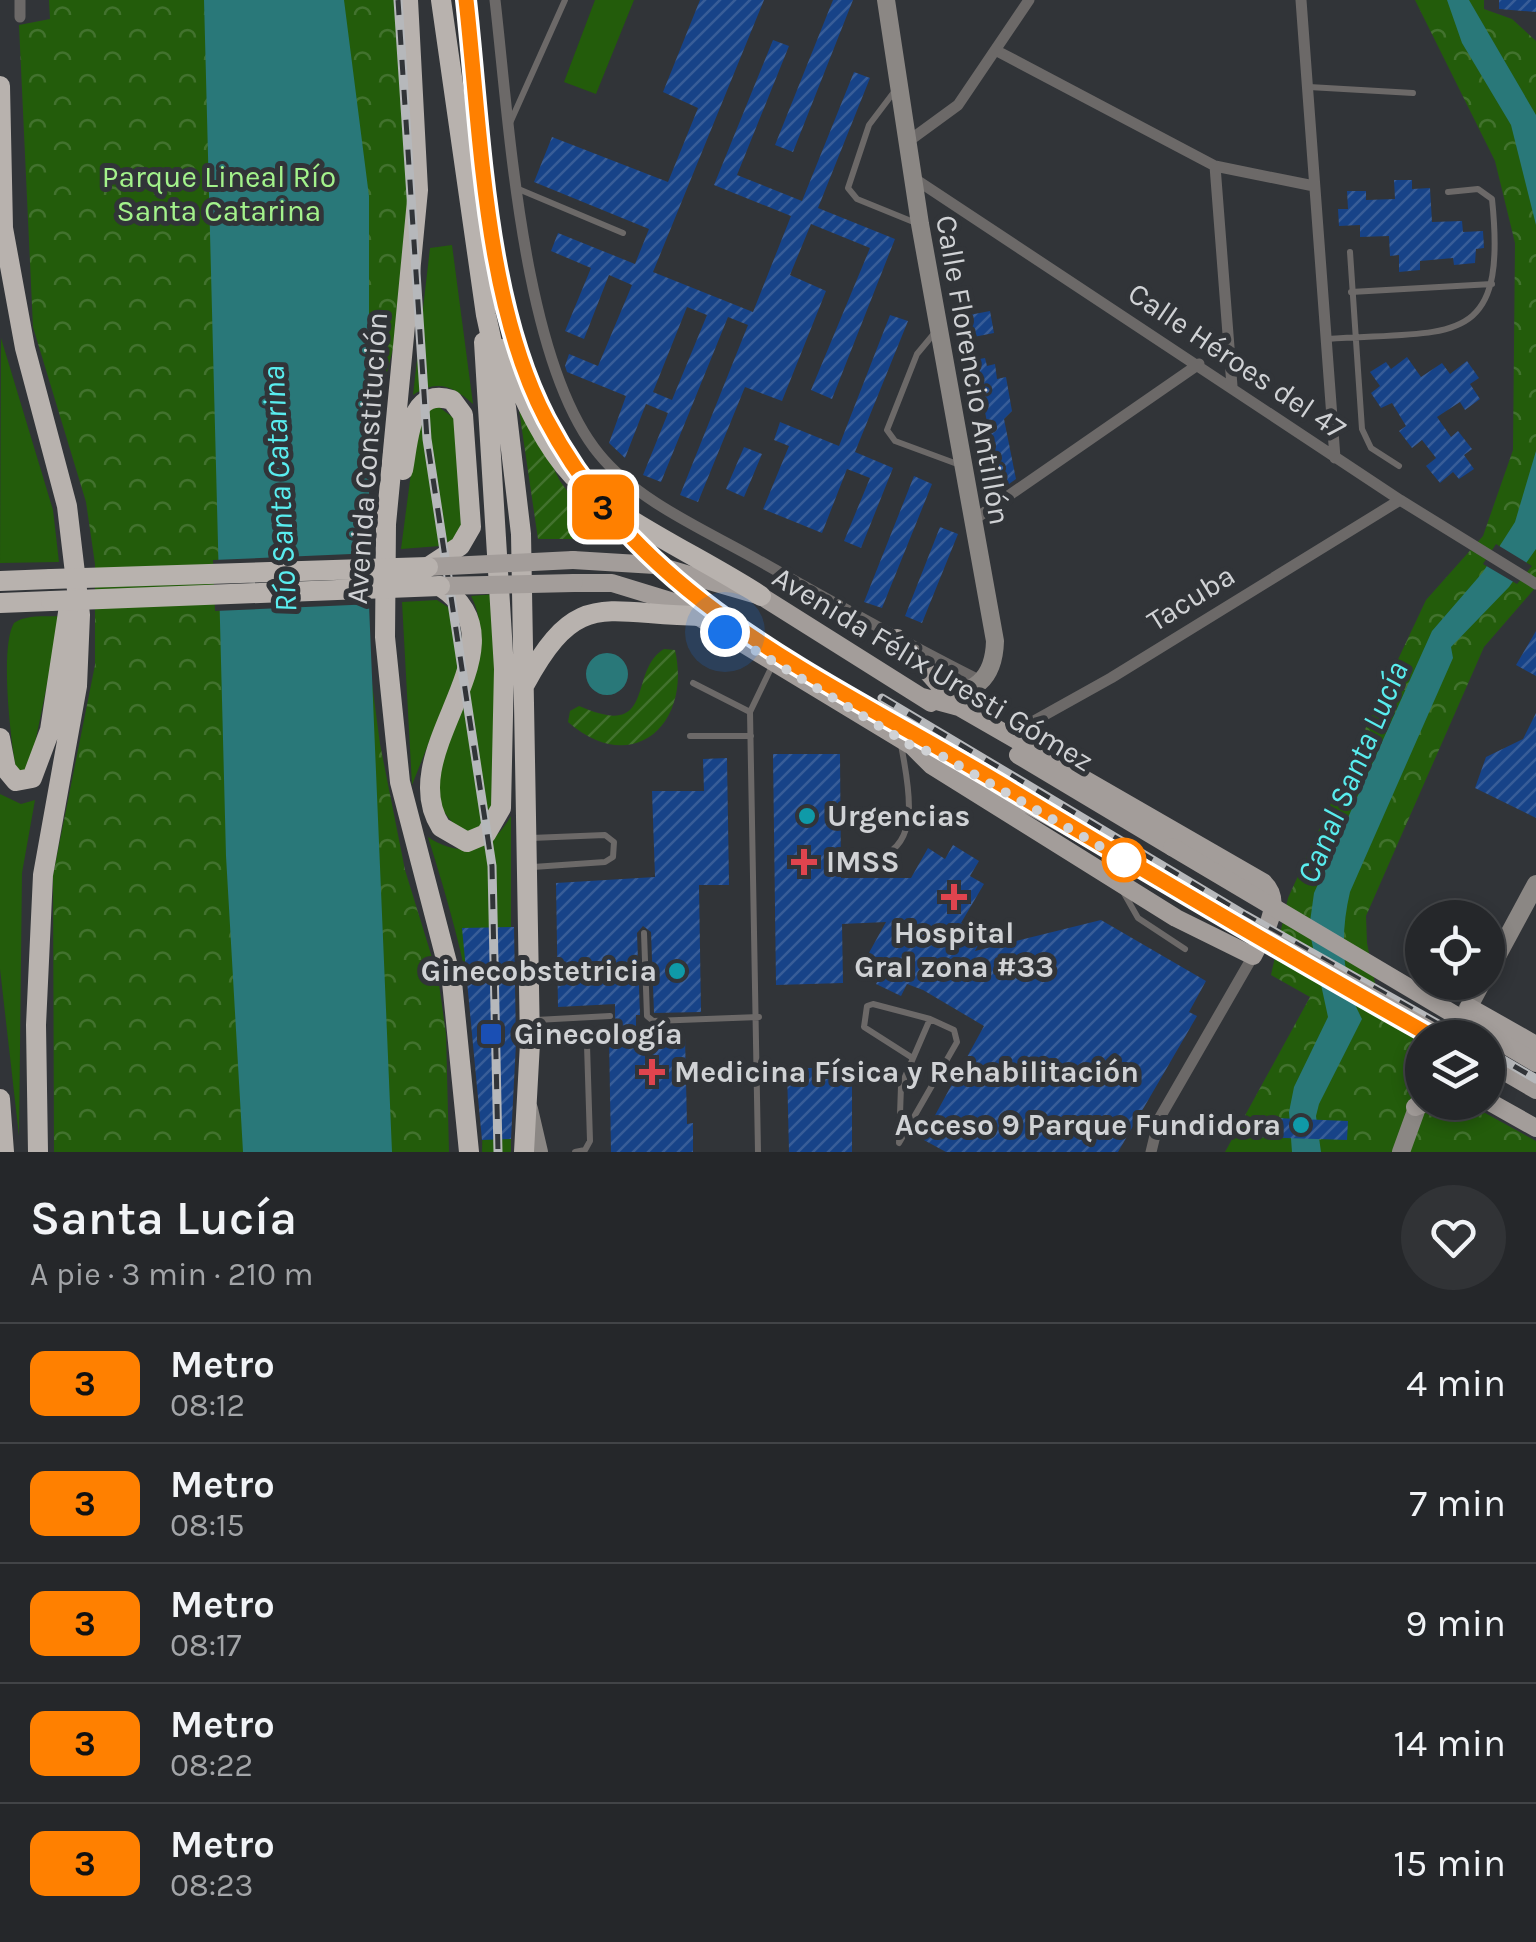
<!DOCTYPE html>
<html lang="es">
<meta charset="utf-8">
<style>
:root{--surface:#25272a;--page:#313336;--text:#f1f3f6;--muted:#a3a5a8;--line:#424447}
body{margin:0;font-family:Karla,sans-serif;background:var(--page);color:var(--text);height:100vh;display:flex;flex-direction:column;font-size:38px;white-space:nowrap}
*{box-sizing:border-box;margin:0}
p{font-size:32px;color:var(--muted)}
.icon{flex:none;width:55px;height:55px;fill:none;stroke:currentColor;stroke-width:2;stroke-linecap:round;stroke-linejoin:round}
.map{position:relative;height:1152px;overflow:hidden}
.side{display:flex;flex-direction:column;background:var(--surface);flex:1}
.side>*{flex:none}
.badge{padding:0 20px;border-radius:15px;font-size:35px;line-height:65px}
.controls{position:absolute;left:1405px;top:900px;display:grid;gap:20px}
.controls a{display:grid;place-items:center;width:100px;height:100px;border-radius:50%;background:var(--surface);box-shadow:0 5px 15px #0003,0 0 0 2px var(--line);font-size:50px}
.you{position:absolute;width:50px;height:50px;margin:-25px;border:8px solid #fff;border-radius:50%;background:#1a73e8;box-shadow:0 0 0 15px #1a73e833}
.map>.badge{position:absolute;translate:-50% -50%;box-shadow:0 0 0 5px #fff}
.round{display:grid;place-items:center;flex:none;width:105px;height:105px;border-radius:52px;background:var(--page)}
.head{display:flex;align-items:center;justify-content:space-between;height:170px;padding:0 30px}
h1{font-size:48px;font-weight:600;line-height:75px}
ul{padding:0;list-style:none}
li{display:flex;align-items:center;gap:30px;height:120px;padding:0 30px;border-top:2px solid var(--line)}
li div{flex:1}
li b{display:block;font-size:38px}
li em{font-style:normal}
li .badge{min-width:110px;font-weight:700;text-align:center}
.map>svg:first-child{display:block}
.grass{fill:#235c0b}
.park{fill:url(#park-crowns)}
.garden{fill:url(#garden-furrows)}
.water{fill:#297879}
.pier{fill:#313438}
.building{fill:url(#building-hatch);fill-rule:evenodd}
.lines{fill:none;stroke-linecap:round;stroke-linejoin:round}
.lane{stroke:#6c6968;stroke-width:6}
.street{stroke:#6c6968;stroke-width:11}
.secondary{stroke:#8b8784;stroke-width:18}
.primary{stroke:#a39d9a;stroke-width:18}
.highway{stroke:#b8b2ae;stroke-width:20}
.rail-casing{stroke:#b6b8bb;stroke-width:9}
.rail{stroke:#313438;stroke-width:5;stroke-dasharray:15;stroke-linecap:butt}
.primary-bridge{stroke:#a39d9a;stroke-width:18}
.highway-bridge{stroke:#b8b2ae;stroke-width:20}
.line-casing{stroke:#fff;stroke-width:22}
.line{stroke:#ff8000;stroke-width:15}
.walk{stroke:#d0d2d5;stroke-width:10;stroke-dasharray:0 18}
.culture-dot{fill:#0f9aa8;stroke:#313438;stroke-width:4}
.stop-dot{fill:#fff;stroke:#ff8000;stroke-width:5}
.health-dot{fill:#e0444e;stroke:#313438;stroke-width:4}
.transit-dot{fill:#1a4fb4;stroke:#313438;stroke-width:4}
.labels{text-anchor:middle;stroke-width:10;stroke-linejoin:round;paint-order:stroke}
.park-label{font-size:30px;fill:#a3f28b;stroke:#313438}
.street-label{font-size:30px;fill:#d0d2d5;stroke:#313438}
.poi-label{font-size:30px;font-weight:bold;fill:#d0d2d5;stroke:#313438;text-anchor:start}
.water-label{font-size:32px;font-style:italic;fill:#59edef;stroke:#313438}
</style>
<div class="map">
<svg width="1536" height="1152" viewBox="0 0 1536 1152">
<defs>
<pattern id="park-crowns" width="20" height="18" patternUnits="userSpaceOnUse" patternTransform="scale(2.5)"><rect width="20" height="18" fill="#235c0b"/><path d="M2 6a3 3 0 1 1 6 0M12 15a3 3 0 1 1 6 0" fill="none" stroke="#42722e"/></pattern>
<pattern id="garden-furrows" width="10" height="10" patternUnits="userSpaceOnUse" patternTransform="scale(2.5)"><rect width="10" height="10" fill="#235c0b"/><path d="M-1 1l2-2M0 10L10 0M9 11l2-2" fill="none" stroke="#42722e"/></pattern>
<pattern id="building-hatch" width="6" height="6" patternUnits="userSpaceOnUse" patternTransform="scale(2.5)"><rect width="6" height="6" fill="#174388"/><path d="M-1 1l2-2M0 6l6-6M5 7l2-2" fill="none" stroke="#385d98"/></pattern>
</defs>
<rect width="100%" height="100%" fill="#313438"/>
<!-- grass -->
<path class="grass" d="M595,0H634L596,94L564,82Z
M452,245L473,404C453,386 437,379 413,395L430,248Z
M1,338L53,510L59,562L0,563Z
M439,407L455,419L464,522L453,545L401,549L417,427L430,408Z
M495,594L494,804L479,828L468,833C382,788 514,677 471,596Z
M437,600L457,613L463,646L459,667L412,785L402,602Z
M61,616L30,768L23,772L16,769C10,735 0,646 14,623C27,614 46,617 61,616Z
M0,794L21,804L35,800L22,873L19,1136L0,969Z
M511,816V1152H482C486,1037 462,945 428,837C462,859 491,851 511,816Z"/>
<!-- park -->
<path class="park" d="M49,0H400L410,124L405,303L360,476L368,653L380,744L405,870L438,977L446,1034L449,1152H54L53,875L95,665V564L86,502L33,327L19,25L50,19Z
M1415,0H1484V9L1512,19L1536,41V587L1484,647L1366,916L1367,943L1382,1018L1422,1041V1102L1467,1103L1536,1141V1152H1225L1310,997L1271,975L1288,898L1353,755L1426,600L1483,536L1513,450L1515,243L1495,161Z"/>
<!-- garden -->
<path class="garden" d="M517,396L560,481L588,520L589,528L581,539H538Z
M664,649L675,650C692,725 632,778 568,722L570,711L579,706C658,741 627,671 664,649Z"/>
<!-- water -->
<path class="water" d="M204,0H344L369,196V605L392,1152H243L226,856Z
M1447,0H1469L1536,115V225L1511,125L1462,43Z
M1536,451V549L1509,587L1451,647L1453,658L1350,892C1340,934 1341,980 1362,1019L1319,1104L1316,1116L1321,1152H1292L1289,1112L1294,1087L1328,1017L1309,929L1314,893L1432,631L1483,572L1515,522Z
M586 674a21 21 0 1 1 42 0a21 21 0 1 1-42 0Z"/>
<!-- pier -->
<path class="pier" d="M1496,544L1532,566L1517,584L1483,564Z
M374,553V604L215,611L213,560Z"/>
<!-- building -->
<path class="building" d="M700,0H764L653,272L753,312L791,216L714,185L773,40L789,46L737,175L802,201L854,72L870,78L818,208L895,239L832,399L811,390L870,248L811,224L790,275L826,291L782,401L745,387L698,502L680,495L748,325L728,317L661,482L643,475L668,413L646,404L625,458L609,443L626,396L567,372L565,366L569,354L598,366L632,285L609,275L584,339L565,331L591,268L551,251L558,233L635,264L649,229L534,182L552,137L668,182L698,108L663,92ZM687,307L707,315L672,400L653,392Z
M833,0H853L793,152L775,145Z
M1499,0H1536V12L1499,9Z
M1394,180H1412V189L1430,188L1432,222L1462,221L1463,232L1483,231L1484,248L1476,249L1475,263L1454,265L1453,258L1420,261V270L1399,272V255L1390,256L1389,236L1360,237V225L1339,226L1338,209H1348L1347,191H1366V200L1395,199Z
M990,311L994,333L958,340L954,318Z
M890,315L908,321L855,452L893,468L861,548L844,541L870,478L847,469L822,533L763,509L789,446L774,440L780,422L839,446Z
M1407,357L1421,377L1442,363L1450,374L1467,361L1479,378L1470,384L1480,399L1465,410L1460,402L1437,417L1451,437L1458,431L1472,449L1464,455L1474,469L1459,479L1453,472L1440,483L1426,466L1436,458L1422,440L1412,448L1399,431L1406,426L1392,403L1381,408L1371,393L1380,386L1370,372L1386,362L1391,369Z
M985,358L987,366L995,364L997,379L1006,377L1012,411L1004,419L1016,479L995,494L986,490L974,425L987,422L979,382L966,384L963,362Z
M744,447L762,454L744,497L726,489Z
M914,476L932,484L882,608L864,602Z
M940,527L958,534L922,623L905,616Z
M1536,631V676L1516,665Z
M1536,713V818L1475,788L1486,757L1523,739Z
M773,754H840L841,878H911L928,848L945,859L953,845L979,861L970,876L984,884L961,923L983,936L975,951L1101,920L1206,981L1189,1012L1197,1016L1118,1152H946L922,1139L984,1026L923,990L907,984L901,996L876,984L883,971L865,960L886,922L842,924L843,983L776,985Z
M727,758L729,885H699L701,1012L654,1013L651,932L643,926L637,933L640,1015H636V1037H685L687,1124L693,1123V1152H611L609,1037L615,1038V1004L558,1007L556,883L655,877L652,791H704L703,759Z
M514,927L516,1043L511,1139L482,1140L462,928Z
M787,1068H852V1152H789Z
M1255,1117L1348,1121L1347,1140L1255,1137Z"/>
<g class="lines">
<!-- lane -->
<path class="lane" d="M1309,87L1413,93
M897,88L869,125L848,188L857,199L916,223
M510,123L565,0
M516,188L623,233
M1350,252L1362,429L1371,448L1399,466
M1351,292L1492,284
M937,330L917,354L887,430L895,441L960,465
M1327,339C1452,330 1508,351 1492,199L1478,189L1448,192
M693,683L750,712L758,1152
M750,712L773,664
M690,736H751
M531,838L605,835L614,842L613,857L605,862L533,867
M848,860C858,859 871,859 881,856C924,841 906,776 901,744
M1121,888L1138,918L1185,949
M644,933L647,1016L653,1021L759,1017
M930,1019L954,1030L957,1042L899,1143L901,1086Z
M536,1020L610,1016
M534,1042L573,1035L587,1045L590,1141L585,1150L575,1152
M911,1057L864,1027L867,1006L873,1004L930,1019"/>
<!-- street -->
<path class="street" d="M20,0V17
M495,0C509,120 522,361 599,454C637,501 705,530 756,559C831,601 906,644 983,682
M1301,0L1335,458
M997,51L1215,166L1314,186
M906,143L958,105L1029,0
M1215,166L1232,386
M912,177L1400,500L1536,584
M972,521L1199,364
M1007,736L1111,678L1400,500
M1151,1152L1159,1119L1253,956"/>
<!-- secondary -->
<path class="secondary" d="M886,0L920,224L995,641C994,680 974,694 937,696
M1488,973L1536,884
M1452,1038L1482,982
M529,1109L539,1152
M1401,1152L1422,1094"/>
<!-- primary -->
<path class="primary" d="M573,560L655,565L761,596L931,703
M574,583H612L674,602L912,746L942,756L1150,873
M897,638L955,703
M912,746L931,765L1176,918L1253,956C1264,934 1285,902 1263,882L959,707L922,697
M1018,755L1172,847
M1469,1007L1536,1045
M1488,1062L1536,1090
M1488,1101L1536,1128
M1415,1107L1428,1102"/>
<!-- highway -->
<path class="highway" d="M408,0L418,190L386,524L385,637L400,782L452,982L469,1152
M441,0L486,315L506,407L521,534L530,1043L524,1152
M0,86L3,228L25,348L67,506L80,615L77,686L43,875L36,1025L38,1152
M502,349C521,391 541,442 573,476C615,519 707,560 761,596
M403,470C409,441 408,386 452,400L463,415L471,527L460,546L428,567
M0,581L51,579
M440,586C532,646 391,749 441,827L467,842L486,834L501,808L504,669L484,342
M0,603L51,601
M525,684C578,586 605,615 700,616
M0,738L6,769L16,781L32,778L50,730L69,606
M0,1099L4,1152"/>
<!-- rail casing -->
<g class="rail-casing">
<path id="rail" d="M398,0L427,439L492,866L498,1152
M882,698L1245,915L1463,1038
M931,743L1252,936
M1488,1051L1536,1079"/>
</g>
<!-- rail -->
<use href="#rail" class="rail"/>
<!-- primary-bridge -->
<path class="primary-bridge" d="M428,567L573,560
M440,586L574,583
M1172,847L1536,1063
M1150,873L1444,1038"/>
<!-- highway-bridge -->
<path class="highway-bridge" d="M51,579L428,567
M51,601L440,586"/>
</g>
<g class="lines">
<!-- line casing -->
<g class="line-casing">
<path id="line" d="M466,0C481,133 484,300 546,419C643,605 828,680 999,783C1143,870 1287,955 1435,1038"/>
</g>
<!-- line -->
<use href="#line" class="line"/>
<!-- walk -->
<path class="walk" d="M725,632L912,746L942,756L1124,860"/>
</g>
<!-- markers -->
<g class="culture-dot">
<circle cx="807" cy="816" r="10"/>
<circle cx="677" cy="971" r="10"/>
<circle cx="1301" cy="1125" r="10"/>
</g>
<circle class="stop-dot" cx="1124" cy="860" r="20"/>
<g class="health-dot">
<path d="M799 847h10v10h10v10h-10v10h-10v-10h-10v-10h10z"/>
<path d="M949 882h10v10h10v10h-10v10h-10v-10h-10v-10h10z"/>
<path d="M647 1057h10v10h10v10h-10v10h-10v-10h-10v-10h10z"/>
</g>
<rect class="transit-dot" x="479" y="1022" width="24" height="24" rx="5"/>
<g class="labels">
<!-- park labels -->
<g class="park-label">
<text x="219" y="187">Parque Lineal Río<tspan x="219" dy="34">Santa Catarina</tspan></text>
</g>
<!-- street labels -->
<g class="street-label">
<text transform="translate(1237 361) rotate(34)" y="10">Calle Héroes del 47</text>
<text transform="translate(973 370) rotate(80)" y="10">Calle Florencio Antillón</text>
<text transform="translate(367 458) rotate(-86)" y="10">Avenida Constitución</text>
<text transform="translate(1191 598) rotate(-32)" y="10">Tacuba</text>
<text transform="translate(933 669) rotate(31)" y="10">Avenida Félix Uresti Gómez</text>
</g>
<!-- poi labels -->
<g class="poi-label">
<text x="827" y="826">Urgencias</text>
<text x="826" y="872">IMSS</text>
<text x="954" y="943" text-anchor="middle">Hospital<tspan x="954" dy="34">Gral zona #33</tspan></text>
<text x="657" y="981" text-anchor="end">Ginecobstetricia</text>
<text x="514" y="1044">Ginecología</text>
<text x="674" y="1082">Medicina Física y Rehabilitación</text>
<text x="1281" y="1135" text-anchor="end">Acceso 9 Parque Fundidora</text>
</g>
<!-- water labels -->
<g class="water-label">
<text transform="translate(279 489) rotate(-93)" y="11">Río Santa Catarina</text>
<text transform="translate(1352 772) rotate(-67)" y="11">Canal Santa Lucía</text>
</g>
</g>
</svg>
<div class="controls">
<a><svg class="icon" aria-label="locate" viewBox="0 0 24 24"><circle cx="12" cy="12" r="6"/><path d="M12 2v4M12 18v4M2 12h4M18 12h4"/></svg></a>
<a><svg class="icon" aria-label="layers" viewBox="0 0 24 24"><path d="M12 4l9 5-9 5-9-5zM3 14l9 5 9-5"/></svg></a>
</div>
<div class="you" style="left:725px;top:632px"></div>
<b class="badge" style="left:603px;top:507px;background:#ff8000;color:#111">3</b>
</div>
<section class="side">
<div class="head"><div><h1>Santa Lucía</h1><p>A pie · 3 min · 210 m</p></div><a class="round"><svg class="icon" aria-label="heart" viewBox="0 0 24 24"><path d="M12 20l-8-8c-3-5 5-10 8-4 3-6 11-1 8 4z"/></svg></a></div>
<ul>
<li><span class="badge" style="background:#ff8000;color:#111">3</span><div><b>Metro</b><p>08:12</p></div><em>4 min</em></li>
<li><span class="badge" style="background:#ff8000;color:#111">3</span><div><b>Metro</b><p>08:15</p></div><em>7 min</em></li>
<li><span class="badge" style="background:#ff8000;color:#111">3</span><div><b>Metro</b><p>08:17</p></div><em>9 min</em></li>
<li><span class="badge" style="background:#ff8000;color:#111">3</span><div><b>Metro</b><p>08:22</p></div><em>14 min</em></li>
<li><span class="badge" style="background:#ff8000;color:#111">3</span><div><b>Metro</b><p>08:23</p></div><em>15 min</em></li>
</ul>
</section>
